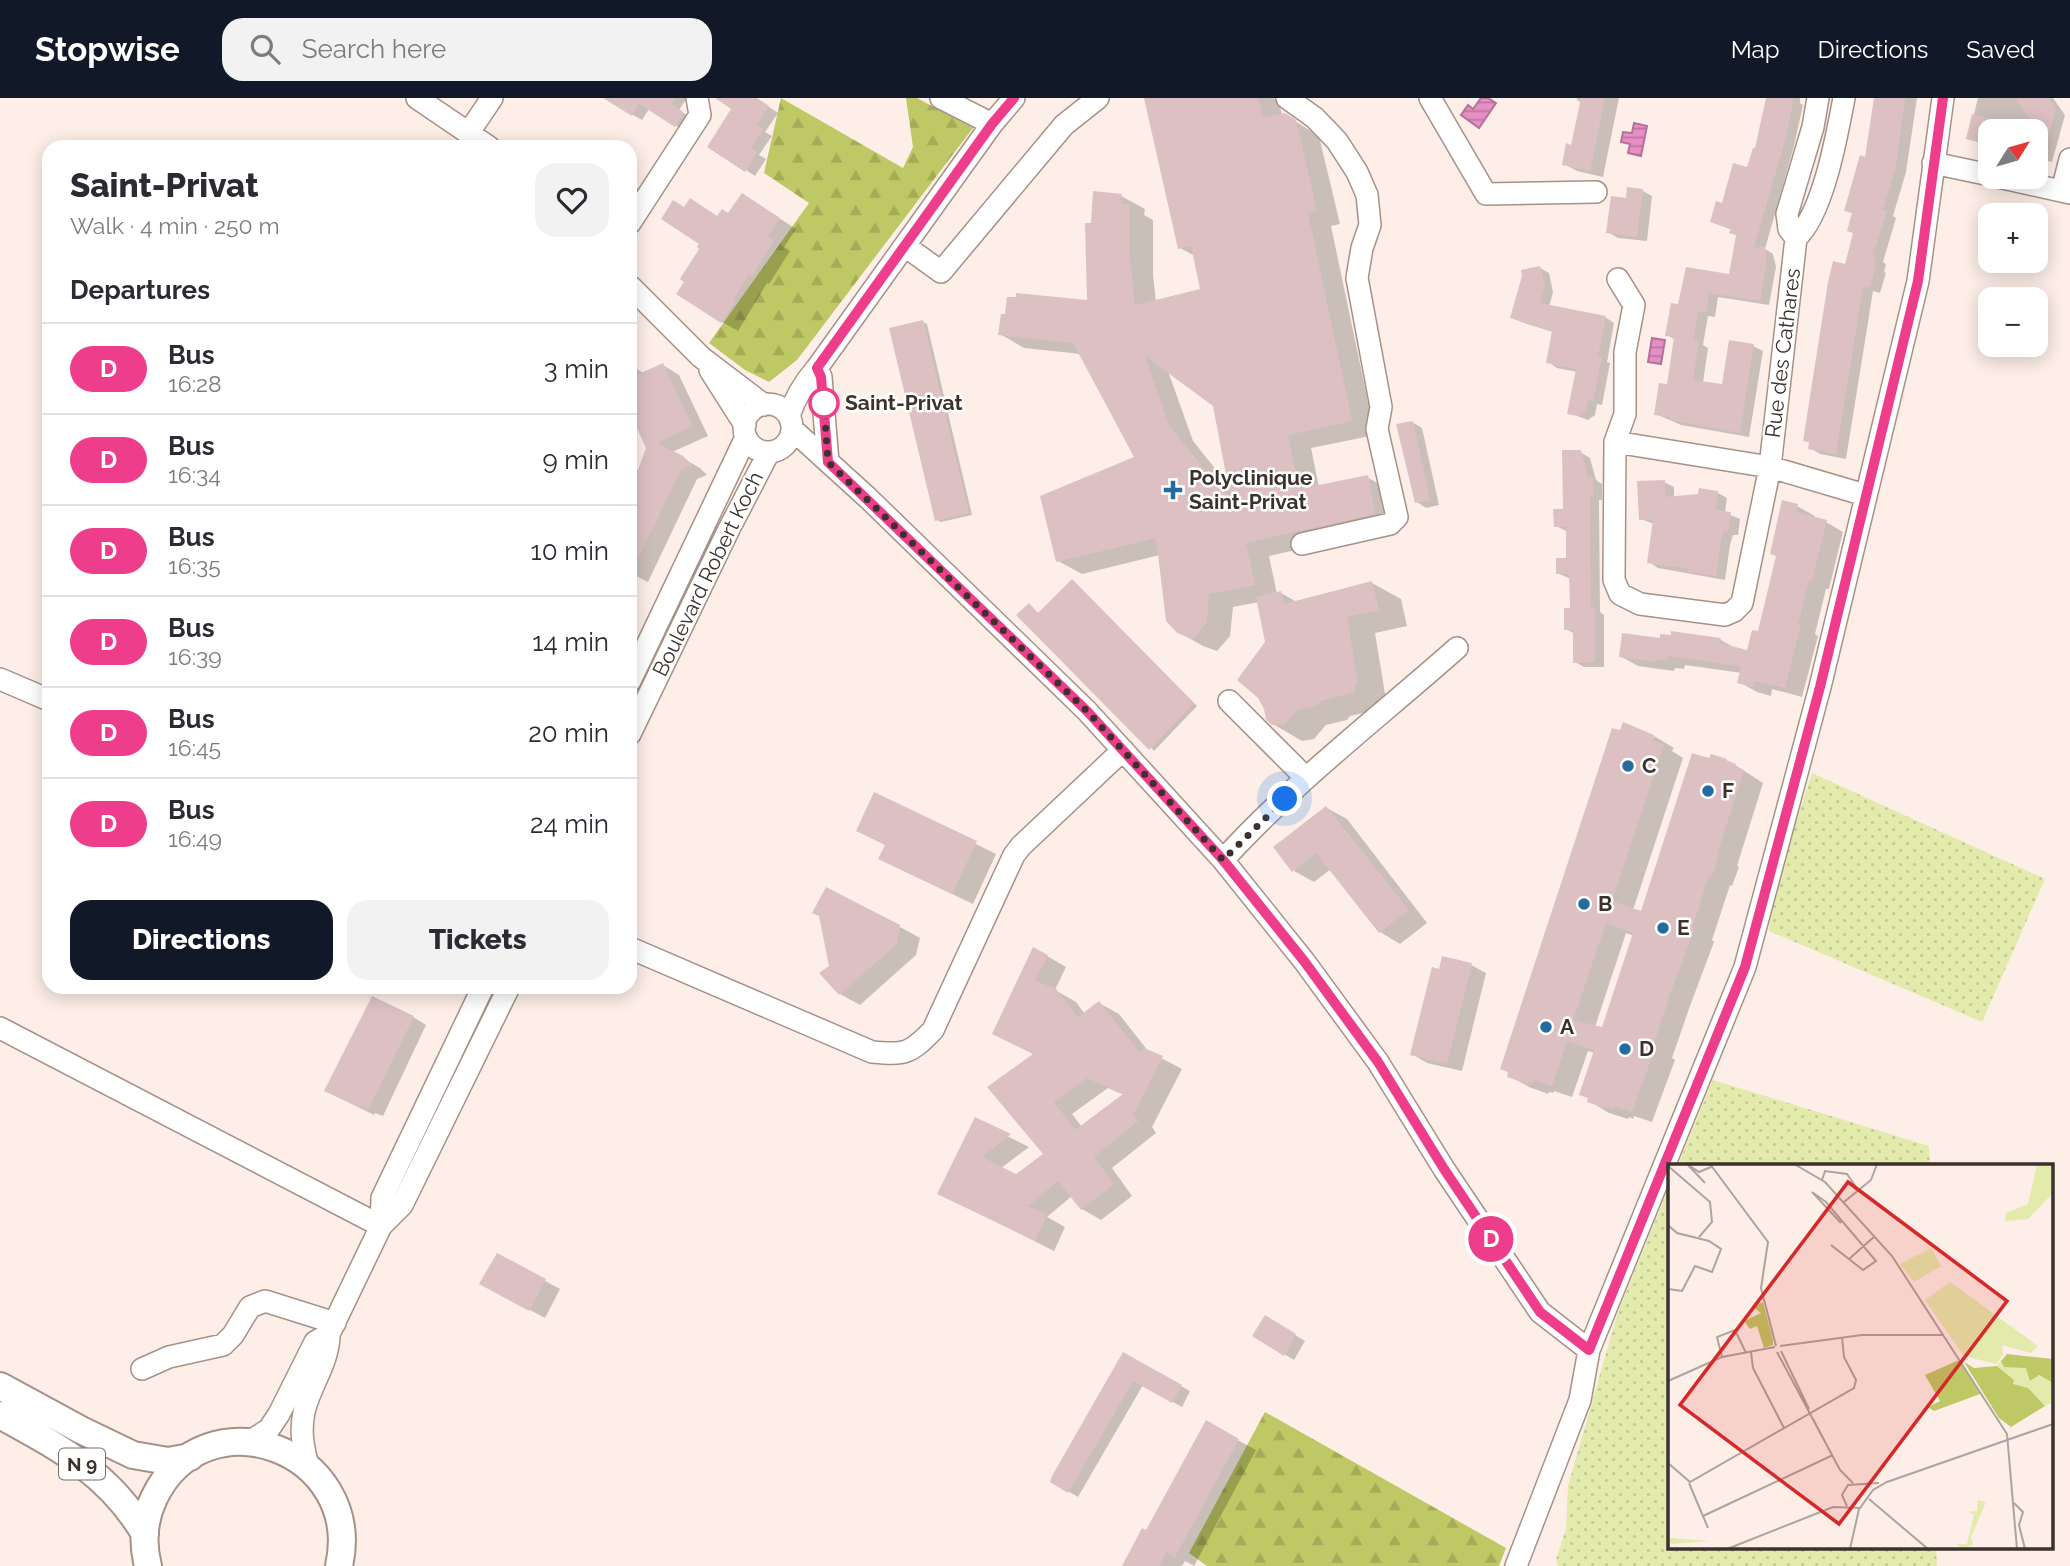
<!DOCTYPE html>
<meta charset="utf-8">
<style>
:root{--surface:#fff;--page:#f2f2f3;--text:#2b2b33;--muted:#7c7c81;--line:#e1e1e2;--accent:#111827}
body{margin:0;font-family:Raleway,sans-serif;background:var(--page);color:var(--text);height:100vh;display:flex;flex-direction:column;font-size:26px;white-space:nowrap}
*{box-sizing:border-box;margin:0}
p{font-size:23px;color:var(--muted)}
.icon{flex:none;width:38px;height:38px;fill:none;stroke:currentColor;stroke-width:2;stroke-linecap:round;stroke-linejoin:round}
.map{position:relative;flex:1;overflow:hidden}
.details{position:absolute;left:42px;top:42px;width:595px;height:854px;display:flex;flex-direction:column;background:var(--surface);border-radius:21px;box-shadow:0 4px 18px #0003}
.details>*{flex:none}
.badge{padding:0 14px;border-radius:23px;font-size:24px;line-height:46px}
.needle{width:46px;rotate:53deg}
.buttons{position:absolute;left:1978px;top:21px;display:grid;gap:14px}
.buttons a{display:grid;place-items:center;width:70px;height:70px;border-radius:14px;background:var(--surface);box-shadow:0 4px 18px #0003;font-size:35px}
.you{position:absolute;width:35px;height:35px;margin:-18px;border:5px solid #fff;border-radius:50%;background:#1a73e8;box-shadow:0 0 0 10px #1a73e833}
.map>.badge{position:absolute;translate:-50% -50%;box-shadow:0 0 0 4px #fff}
h2{padding:0 28px;font-size:26px;line-height:63px}
.round{display:grid;place-items:center;flex:none;width:74px;height:74px;border-radius:21px;background:var(--page)}
.overview{display:flex;align-items:center;justify-content:space-between;height:119px;padding:0 28px}
h1{font-size:33px;font-weight:800;line-height:52px}
.cta{display:flex;gap:14px;margin-top:auto;padding:14px 28px}
.cta a{flex:1;height:80px;border-radius:21px;background:var(--accent);color:#fff;font-size:28px;font-weight:800;line-height:80px;text-align:center}
.cta a+a{background:var(--page);color:var(--text)}
ul{padding:0;list-style:none}
li{display:flex;align-items:center;gap:21px;height:91px;padding:0 28px;border-top:2px solid var(--line)}
li div{flex:1}
li b{display:block;font-size:26px}
li em{font-style:normal}
li .badge{min-width:77px;font-weight:700;text-align:center}
header{display:flex;align-items:center;gap:42px;box-sizing:border-box;height:98px;padding:0 35px;background:var(--accent);color:#fff}
header strong{font-size:33px}
nav{display:flex;gap:38px;margin-inline-start:auto;font-size:24px}
.search{width:490px;height:63px;background:var(--page);display:flex;align-items:center;gap:18px;box-sizing:border-box;padding:0 24px;border-radius:21px;color:var(--muted);font-size:26px}
.map>svg:first-child{display:block}
.grass{fill:url(#grass-dots)}
.forest{fill:url(#forest-firs)}
.water{fill:url(#water-rules);stroke:#b37297;stroke-width:2}
.shadow{fill:#0003;fill-rule:evenodd}
.building{fill:#ddc1c2;fill-rule:evenodd}
.lines{fill:none;stroke-linecap:round;stroke-linejoin:round}
.minor-casing{stroke:#a79186;stroke-width:24}
.major-casing{stroke:#a79186;stroke-width:30}
.minor{stroke:#fff;stroke-width:21}
.major{stroke:#fff;stroke-width:26}
.line-casing{stroke:#fff;stroke-width:16}
.line{stroke:#ee3d8a;stroke-width:10}
.walk{stroke:#3b312d;stroke-width:7;stroke-dasharray:0 12.6}
.stop-dot{fill:#fff;stroke:#ee3d8a;stroke-width:3.5}
.poi-dot{fill:#246ca0;stroke:#fff;stroke-width:2.5}
.labels{text-anchor:middle;stroke-width:5;stroke-linejoin:round;paint-order:stroke}
.shield{fill:#fff;stroke:#766f6c;stroke-width:2}
.shield-label{font-size:19px;font-weight:bold;fill:#3b312d}
.street-label{font-size:21px;fill:#3b312d;stroke:#fff}
.stop-label{font-size:21px;font-weight:bold;fill:#3b312d;stroke:#fff;text-anchor:start}
.poi-label{font-size:21px;font-weight:bold;fill:#3b312d;stroke:#fff;text-anchor:start}
.inset-road{fill:none;stroke:#afa39d;stroke-width:2}
.view{fill:#d62828;fill-opacity:0.15;stroke:#d62828;stroke-width:3.5}
.inset-edge{fill:none;stroke:#3b312d;stroke-width:3.5}
</style>
<header>
<strong>Stopwise</strong>
<div class="search"><svg class="icon" aria-label="search" viewBox="0 0 24 24"><circle cx="10" cy="10" r="6"/><path d="M15 15l6 6"/></svg>Search here</div>
<nav><a>Map</a><a>Directions</a><a>Saved</a></nav>
</header>
<div class="map">
<svg width="2070" height="1468" viewBox="0 0 2070 1468">
<defs>
<pattern id="grass-dots" width="8" height="8" patternUnits="userSpaceOnUse" patternTransform="scale(1.75)"><rect width="8" height="8" fill="#e3ebac"/><path d="M2 2h.1M6 6h.1" fill="none" stroke="#c4ca94" stroke-width="1.8" stroke-linecap="round"/></pattern>
<pattern id="forest-firs" width="22" height="20" patternUnits="userSpaceOnUse" patternTransform="scale(1.75)"><rect width="22" height="20" fill="#bec864"/><path d="M5 1l3.5 6h-7zM16 11l3.5 6h-7z" fill="#a4ac57"/></pattern>
<pattern id="water-rules" width="6" height="5" patternUnits="userSpaceOnUse" patternTransform="scale(1.75)"><rect width="6" height="5" fill="#e68ec5"/><path d="M0 2.5h6" fill="none" stroke="#bc75a0"/></pattern>
</defs>
<rect width="100%" height="100%" fill="#fdefe7"/>
<!-- grass -->
<path class="grass" d="M1812,675L2045,781L1982,924L1769,833L1771,801Z
M1713,982L1929,1048L1930,1067H1678Z
M1669,1089V1449H1936L1937,1468H1558L1556,1461L1566,1431L1568,1388L1617,1217Z"/>
<!-- forest -->
<path class="forest" d="M781,0L903,70L913,49L906,0H917L973,30L797,262L769,284L745,272L709,245L809,105L764,75Z
M1265,1314L1506,1450L1499,1468H1207L1189,1455Z"/>
<!-- water -->
<path class="water" d="M1481,0H1488L1496,5L1479,30L1461,17L1468,7L1473,11Z
M1634,25L1647,28L1641,58L1628,55L1630,46L1621,44L1623,34L1632,35Z
M1652,240L1665,242L1661,266L1648,264Z"/>
<!-- shadow -->
<path class="shadow" d="M620,0H687L679,12L691,20L685,33L649,11L642,22L633,17Z
M729,0H755L778,15L765,34L772,38L759,57L766,61L755,78L746,72L734,11Z
M1146,0H1273L1279,4L1282,17H1285L1319,38L1340,126L1331,128L1375,337L1311,350L1319,389L1367,379L1391,393L1398,429L1269,458L1277,496L1281,495L1297,504L1372,485L1401,501L1407,528L1375,535L1386,602L1384,610L1350,618L1347,622L1326,627L1314,641L1302,643L1273,626L1267,544L1259,504L1233,509L1230,538L1217,553L1203,548L1178,534L1160,457L1082,476L1058,463L1136,360L1081,256L1024,250L1000,236L1088,204L1093,127L1121,98L1145,111L1144,117L1153,122V177L1156,204L1202,193L1195,158L1180,150ZM1168,273L1214,307L1230,389L1193,343Z
M1577,0H1619L1603,79L1577,73L1564,66L1573,49L1582,5L1577,2Z
M1768,0H1800V5L1803,7L1794,48L1765,151L1773,156L1776,169L1769,207L1718,199L1715,219L1708,218L1703,247L1708,250L1703,285L1723,288L1753,248L1763,253L1749,339L1681,327L1656,316L1668,288L1676,242L1667,237L1679,208L1731,178L1738,138L1732,132L1712,124L1748,71L1756,52Z
M1876,0H1917L1906,74L1893,118L1896,120L1883,164L1886,166L1884,174L1886,175L1880,195L1873,193L1846,361L1820,356L1810,350L1811,345L1805,342L1855,136L1854,116L1846,112L1867,61Z
M1978,0H2053L2065,17L2052,64L2036,60L2035,64V33H1990V49L1968,40Z
M630,85L640,92L630,106Z
M1629,91L1643,93L1652,98L1647,143L1618,140L1608,134L1627,102Z
M759,107L796,131L784,149L790,153L769,186L767,185L738,233L722,224L701,146L685,111L719,119Z
M1540,170L1549,175L1553,194L1549,209L1605,219L1614,225L1607,264L1610,265L1602,307L1597,306L1595,317L1588,322L1569,315L1577,274L1557,270L1548,264L1553,234L1521,224L1512,219Z
M922,224L927,226L972,417L941,424L937,422Z
M663,267L679,277L708,338L672,354L700,370L707,377L697,381L648,484L630,475V370L639,375L648,350L630,311V272L635,270L645,276Z
M1412,324L1422,330L1439,407L1426,410L1417,404L1398,327Z
M1580,354L1590,360L1596,382L1602,386V402H1599L1600,514L1604,517V569H1584L1575,564V536L1566,531L1572,511L1571,481L1557,475L1568,462V434L1556,428L1564,413Z
M1664,384L1674,389V400L1700,398L1701,392L1718,395L1727,400L1725,415L1740,421L1738,437H1733L1730,447L1725,482L1658,470L1649,464L1654,426L1641,421Z
M1797,408L1815,418L1814,421L1826,424L1843,434L1829,491H1826L1815,536L1818,538L1802,599L1772,591L1771,598L1757,594L1739,584L1742,575L1685,567L1684,571L1675,570L1674,573L1638,568L1620,558L1661,542H1721L1735,550L1748,554L1759,535Z
M1076,486L1197,608L1154,653L1033,509L1039,516Z
M1654,638L1674,650L1672,653L1683,660L1633,812L1642,815L1735,667L1763,685L1737,768L1739,769L1732,788L1730,787L1712,842L1714,844L1690,908L1672,960L1675,962L1652,1024L1634,1018L1633,1021L1629,1019L1628,1021L1609,1015L1589,1003L1595,955L1588,953L1572,999L1554,993L1553,995L1549,994L1548,996L1529,989L1509,978L1510,975L1502,971ZM1626,835L1634,838L1604,931L1595,929Z
M875,696L996,756L973,806L900,771Z
M1327,710L1347,721L1427,825L1400,846L1380,834L1331,771L1314,784L1294,773Z
M900,829L920,840L916,857L860,907L840,896Z
M1047,858L1066,869L1055,892L1076,904L1085,916L1099,905L1119,916L1148,953L1182,971L1152,1029L1156,1035L1112,1070L1132,1098L1101,1122L1082,1111L1072,1098L1047,1119L1065,1129L1054,1153L939,1095L976,1022L1029,1049L1001,1070L1016,1078L1045,1056L1035,957L994,935ZM1108,990L1124,997L1082,1029L1072,1016Z
M1471,867L1486,875L1462,973L1427,965L1412,956L1440,873Z
M413,919L426,927L383,1018L375,1015L374,1017L326,993Z
M497,1157L560,1191L545,1220L496,1194Z
M1265,1219L1305,1243L1294,1262L1254,1238Z
M1123,1256L1190,1293L1182,1309L1143,1287L1078,1399L1056,1386Z
M1206,1325L1256,1352L1194,1468L1185,1463L1182,1468H1126L1147,1435Z"/>
<!-- building -->
<path class="building" d="M603,0H675L671,6L682,13L681,20L675,29L639,6L632,18Z
M715,0H757L769,8L757,27L763,31L751,50L757,54L745,74L707,49L731,11Z
M1144,0H1258L1263,20L1285,15L1296,22L1317,113L1308,115L1352,323L1288,337L1299,391L1368,377L1375,416L1246,445L1255,487L1209,496L1207,524L1193,541L1177,535L1166,523L1156,440L1056,464L1040,398L1134,359L1073,245L998,237L1001,216H1005L1007,199H1016V195L1087,202L1085,125H1091L1093,93L1122,96L1121,106L1130,107V163L1135,207L1200,191L1191,148L1178,151ZM1145,258L1213,308L1231,403L1169,328Z
M1581,0H1605L1590,73L1562,67L1566,45L1571,47Z
M1766,0H1794L1785,42L1754,150L1764,148L1767,162L1760,203L1709,195L1706,214L1698,213L1694,242L1699,243L1693,282L1722,286L1729,242L1754,246L1740,335L1670,322V319L1654,317L1659,285L1667,286L1674,239L1665,238L1671,205L1678,206L1686,169L1729,176L1736,137L1729,135L1731,131L1710,124L1716,103L1722,105L1733,65L1747,69L1753,50H1755Z
M1874,0H1905L1896,68L1883,112L1887,113L1873,157L1876,158L1874,167H1876L1870,190L1863,188L1836,356L1808,351L1809,344L1803,343L1828,184L1833,163L1845,166L1853,135L1847,133L1852,115L1844,113L1860,57L1865,59Z
M2015,0H2049L2056,10L2047,44Z
M1972,16L1990,21V47L1966,41Z
M1627,89L1643,91L1637,139L1606,135L1611,98L1626,100Z
M742,95L780,120L768,138L774,142L752,178L749,177L733,202L735,204L721,225L676,196L684,184L680,181L699,151L697,149L699,146L661,121L673,102L684,109L690,100L717,118L722,111L728,115Z
M1540,168L1545,188L1540,205L1606,218L1598,258L1602,259L1593,303L1588,302L1586,312L1578,318L1567,316L1576,271L1546,265L1552,233L1510,220L1522,178L1521,172Z
M923,222L969,415L935,423L889,230Z
M663,265L692,328L657,345L683,358L692,367L681,372L630,477V368L638,372L646,350L630,315V280Z
M1413,323L1430,402L1415,405L1396,326Z
M1562,352H1581L1588,379H1593V397H1590L1591,510L1595,509V564L1573,565V532H1564V510H1570L1569,476H1556V460H1566V429H1554L1553,411H1563Z
M1665,382V399L1698,396L1699,390L1718,393L1716,412L1731,414L1728,433H1724L1721,442L1716,478L1688,474V471L1647,465L1653,422H1639L1637,383Z
M1782,402L1798,406L1796,414L1827,422L1812,483L1809,482L1798,526H1801L1785,590L1755,583L1753,589L1737,585L1741,568L1668,558L1667,563L1657,561V564L1619,559L1622,535L1660,540V536L1671,537V533L1721,540L1720,545L1747,552L1752,532L1758,533L1776,458L1770,456Z
M1072,481L1194,605L1149,652L1016,517L1029,505L1038,515Z
M1372,483L1379,512L1347,519L1358,586L1354,587L1356,594L1321,603L1318,607L1297,612L1285,626L1272,627L1266,622L1264,611L1258,600L1237,582L1265,544L1256,499L1281,493L1284,506Z
M1623,624L1654,637L1652,643L1664,646L1612,803L1641,813L1692,655L1709,660L1711,656L1727,661L1726,662L1736,666L1735,668L1744,672L1717,756H1719L1712,778L1709,777L1692,830H1695L1670,896L1653,948H1656L1632,1014L1614,1008L1613,1011L1608,1009V1011L1587,1004L1588,1000L1579,997L1594,952L1567,943L1552,988L1534,982L1533,985L1528,984V986L1507,979L1508,974L1500,971L1612,630L1620,632ZM1606,825L1633,835L1602,929L1573,922Z
M874,694L977,743L952,796L878,761L885,747L856,733Z
M1326,708L1409,812L1379,835L1316,755L1292,774L1273,749Z
M826,789L900,827L897,846L839,897L819,875L829,868L819,818L812,815Z
M1033,849L1048,857L1035,883L1056,891L1078,919L1099,903L1140,955L1144,950L1163,958L1133,1017L1138,1023L1094,1059L1114,1086L1081,1112L1058,1083L1028,1108L1047,1116L1035,1143L937,1096L975,1019L1011,1036L982,1059L1016,1076L1043,1056L987,989L1033,956L992,936ZM1087,980L1123,996L1075,1032L1054,1004Z
M1442,858L1472,865L1447,966L1410,957L1432,869L1439,871Z
M372,898L414,918L368,1012L361,1008L360,1010L324,993Z
M497,1155L546,1181L529,1213L479,1186Z
M1265,1217L1296,1236L1284,1258L1252,1238Z
M1123,1254L1182,1287L1172,1305L1133,1283L1068,1395L1050,1384L1052,1378Z
M1206,1322L1239,1341L1175,1459L1166,1454L1159,1468H1122L1142,1430L1146,1432Z"/>
<g class="lines">
<!-- minor casing -->
<g class="minor-casing">
<path id="minor" d="M417,0L489,49
M941,0L992,26
M1287,0L1315,20L1337,43L1357,74L1367,97L1370,127L1362,150L1357,180L1381,309L1377,331L1397,419L1390,426L1302,446
M1430,0L1486,96L1596,94
M469,34L492,0
M1933,65L1990,77
M1998,79L2070,95
M2062,93L2070,61
M630,125L700,17L697,0
M1796,140L1789,131L1787,116L1813,29L1818,0
M905,148L941,174L1064,27L1098,0
M1618,181L1634,207L1625,254V316L1615,344L1614,482L1620,496L1640,506L1725,517L1734,513L1742,505L1770,369L1796,140C1823,116 1837,37 1844,0
M630,188L701,259L764,307
M817,270L821,279L828,364
M710,272L745,327
M744 330a24 24 0 1 1 48 0a24 24 0 1 1-48 0Z
M789,318C795,299 804,285 817,270L992,26L1014,0
M792,331L868,400L1087,613L1223,762L1304,863L1378,964L1444,1071L1540,1214L1589,1252
M1615,344L1770,369L1865,397
M0,581L49,602
M630,583L746,339
M1229,603L1306,680
M630,636L728,433L769,354
M1223,762C1294,684 1378,620 1457,550
M630,850L872,954C905,957 910,956 933,932L1014,757L1021,748L1123,652
M0,930L381,1128
M381,1128L382,1100L483,889
M142,1271L169,1259L223,1247L233,1237L250,1209L265,1203L335,1225
M249,1344L269,1331L279,1316L315,1244L329,1236
M308,1368C303,1349 300,1333 304,1314C310,1287 329,1265 329,1236L381,1128L402,1107L509,889
M1516,1468L1580,1302L1589,1252L1745,869L1820,589L1918,183L1943,0"/>
</g>
<!-- major casing -->
<g class="major-casing">
<path id="major" d="M0,1288L81,1332L133,1357L168,1363L190,1359
M0,1317C60,1350 109,1375 145,1436
M148,1468C142,1445 144,1421 154,1400C205,1293 365,1352 339,1468"/>
</g>
<!-- minor -->
<use href="#minor" class="minor"/>
<!-- major -->
<use href="#major" class="major"/>
</g>
<g class="lines">
<!-- line casing -->
<g class="line-casing">
<path id="line" d="M1014,0L992,26L817,270L821,279L828,364L1087,613L1223,762L1304,863L1378,964L1444,1071L1540,1214L1589,1252L1745,869L1820,589L1918,183L1943,0"/>
</g>
<!-- line -->
<use href="#line" class="line"/>
<!-- walk -->
<path class="walk" d="M824,305L828,364L1087,613L1223,762L1285,701"/>
</g>
<!-- markers -->
<circle class="stop-dot" cx="824" cy="305" r="14"/>
<g class="poi-dot">
<path d="M1169.5 381.5h7v7h7v7h-7v7h-7v-7h-7v-7h7z"/>
<circle cx="1628" cy="668" r="7"/>
<circle cx="1708" cy="693" r="7"/>
<circle cx="1584" cy="806" r="7"/>
<circle cx="1663" cy="830" r="7"/>
<circle cx="1546" cy="929" r="7"/>
<circle cx="1625" cy="951" r="7"/>
</g>
<g class="labels">
<!-- shield labels -->
<rect class="shield" x="59" y="1350.5" width="46" height="31" rx="5"/>
<g class="shield-label">
<text x="82" y="1373">N 9</text>
</g>
<!-- street labels -->
<g class="street-label">
<text transform="translate(1783 255) rotate(-83)" y="7">Rue des Cathares</text>
<text transform="translate(708 476) rotate(-64)" y="7">Boulevard Robert Koch</text>
</g>
<!-- stop labels -->
<g class="stop-label">
<text x="845" y="312">Saint-Privat</text>
</g>
<!-- poi labels -->
<g class="poi-label">
<text x="1189" y="387">Polyclinique<tspan x="1189" dy="24">Saint-Privat</tspan></text>
<text x="1642" y="675">C</text>
<text x="1722" y="700">F</text>
<text x="1598" y="813">B</text>
<text x="1677" y="837">E</text>
<text x="1560" y="936">A</text>
<text x="1639" y="958">D</text>
</g>
</g>
<!-- overview -->
<g transform="translate(1668 1066)">
<rect width="385" height="385" fill="#fdefe7"/>
<path d="M369,0H385V29L360,55L337,57L338,49L360,40ZM263,84L273,102L246,118L232,100ZM282,118L370,182L363,189L334,181L335,191L328,200L296,192L257,136ZM333,197L336,203H359L362,217L370,211L385,219V238L377,242L359,224L345,220L346,216L329,202ZM310,336L318,338L303,373L305,381L294,384L288,380H299L306,350L300,348L309,347ZM0,364L1,374L42,377L4,380L0,377Z" fill="#e3ebac"/>
<path d="M95,138L105,176V181L96,184L89,162L82,165L76,157L93,149L85,143ZM339,190L385,195V219L371,211L362,217L358,204L336,203L333,197ZM291,196L312,230L266,247L260,243L272,237L257,211ZM296,198L306,204L329,202L346,216L345,220L360,224L377,242L343,263L331,254Z" fill="#bec864"/>
<path class="inset-road" d="M19,0L37,19M19,0L31,8L43,3M42,0L100,78L93,124L108,182M126,0L157,18L224,92L339,270L349,385M282,0H311M0,2L42,38L44,58L31,73M154,16L157,7L179,10L190,26M176,38L203,16L209,0M0,61L9,69L41,77L53,85L44,108L27,102L14,127L0,125M163,81L195,106L208,97L158,38L144,28L173,59M181,95L207,72M112,182L194,171H276M113,187L141,245M83,188L85,204L116,264M109,188L172,306L185,319M54,193L49,173L67,166L78,189M0,217L54,193L107,183M145,255L164,291M0,299L22,318L186,224L188,216L176,193L174,173M21,319L40,364M201,335L260,385M346,339L355,348L351,361L357,385M179,342L174,331L180,321L211,319M35,352L165,291M59,385L165,343L192,344L205,326L219,318L385,260M182,385L191,345"/>
<path class="view" d="M180,18L339,137L171,360L12,241Z"/>
<rect width="385" height="385" class="inset-edge"/>
</g>
</svg>
<div class="buttons">
<a><svg class="needle" viewBox="-14 -14 28 28"><path d="M0-13l5 13h-10z" fill="#e53935"/><path d="M0 13l5-13h-10z" fill="#7c7c81"/></svg></a>
<a>+</a>
<a>−</a>
</div>
<div class="you" style="left:1285px;top:701px"></div>
<b class="badge" style="left:1491px;top:1141px;background:#ee3d8a;color:#fff">D</b>
<section class="details">
<div class="overview"><div><h1>Saint-Privat</h1><p>Walk · 4 min · 250 m</p></div><a class="round"><svg class="icon" aria-label="heart" viewBox="0 0 24 24"><path d="M12 20l-8-8c-3-5 5-10 8-4 3-6 11-1 8 4z"/></svg></a></div>
<h2>Departures</h2>
<ul>
<li><span class="badge" style="background:#ee3d8a;color:#fff">D</span><div><b>Bus</b><p>16:28</p></div><em>3 min</em></li>
<li><span class="badge" style="background:#ee3d8a;color:#fff">D</span><div><b>Bus</b><p>16:34</p></div><em>9 min</em></li>
<li><span class="badge" style="background:#ee3d8a;color:#fff">D</span><div><b>Bus</b><p>16:35</p></div><em>10 min</em></li>
<li><span class="badge" style="background:#ee3d8a;color:#fff">D</span><div><b>Bus</b><p>16:39</p></div><em>14 min</em></li>
<li><span class="badge" style="background:#ee3d8a;color:#fff">D</span><div><b>Bus</b><p>16:45</p></div><em>20 min</em></li>
<li><span class="badge" style="background:#ee3d8a;color:#fff">D</span><div><b>Bus</b><p>16:49</p></div><em>24 min</em></li>
</ul>
<div class="cta"><a>Directions</a><a>Tickets</a></div>
</section>
</div>
